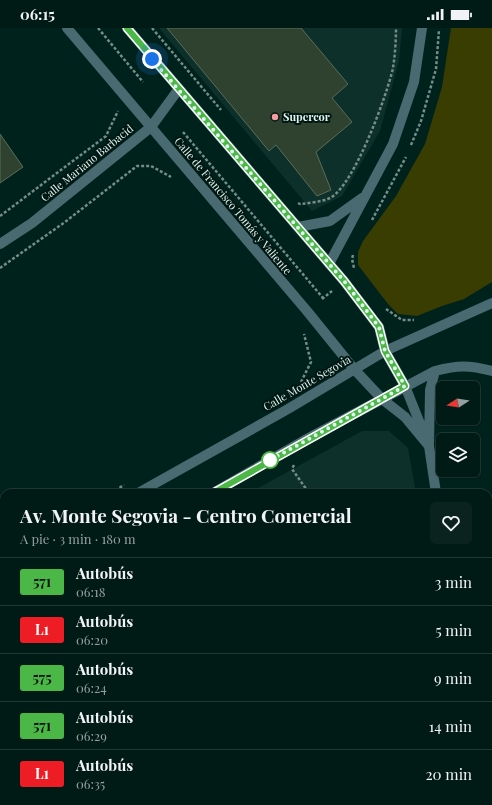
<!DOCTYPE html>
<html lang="es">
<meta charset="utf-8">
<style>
:root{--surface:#001a15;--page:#0a231e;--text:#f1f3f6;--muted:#95a1a0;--line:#223834}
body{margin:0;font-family:"Playfair Display",serif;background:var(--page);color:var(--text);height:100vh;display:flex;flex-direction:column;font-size:15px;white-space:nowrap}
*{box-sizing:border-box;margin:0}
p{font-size:13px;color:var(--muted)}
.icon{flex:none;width:22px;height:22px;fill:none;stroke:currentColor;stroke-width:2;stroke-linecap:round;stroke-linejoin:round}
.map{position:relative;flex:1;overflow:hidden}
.details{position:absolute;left:0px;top:461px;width:492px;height:316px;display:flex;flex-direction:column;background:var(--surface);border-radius:12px 12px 0 0;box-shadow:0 1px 3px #0004,0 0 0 1px var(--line)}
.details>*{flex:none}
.badge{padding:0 8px;border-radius:3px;font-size:14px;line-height:26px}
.needle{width:26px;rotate:258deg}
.controls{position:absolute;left:436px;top:353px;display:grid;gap:8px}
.controls a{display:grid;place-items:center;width:44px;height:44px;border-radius:6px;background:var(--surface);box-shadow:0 1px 3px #0004,0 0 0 1px var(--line);font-size:20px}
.you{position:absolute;width:20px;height:20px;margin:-10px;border:3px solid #fff;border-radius:50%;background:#1a73e8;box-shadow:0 0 0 6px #1a73e833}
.map>.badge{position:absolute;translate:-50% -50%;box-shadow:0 0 0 2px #fff}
.round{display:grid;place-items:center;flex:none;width:42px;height:42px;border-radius:6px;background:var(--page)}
.headline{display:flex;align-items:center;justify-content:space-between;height:68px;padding:0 20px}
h1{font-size:19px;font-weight:700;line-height:30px}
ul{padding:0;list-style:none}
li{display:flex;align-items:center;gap:12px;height:48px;padding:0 20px;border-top:1px solid var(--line)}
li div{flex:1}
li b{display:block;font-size:15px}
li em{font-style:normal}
li .badge{min-width:44px;font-weight:700;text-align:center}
.status{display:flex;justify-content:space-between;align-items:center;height:28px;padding:0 20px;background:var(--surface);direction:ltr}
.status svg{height:11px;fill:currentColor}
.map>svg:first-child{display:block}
.built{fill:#0e302a}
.green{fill:#3a3d02}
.building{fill:#2e422f;stroke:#596e59}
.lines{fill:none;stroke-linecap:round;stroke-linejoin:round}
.path{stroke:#748d88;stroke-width:2.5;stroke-dasharray:3 2;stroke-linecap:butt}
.service{stroke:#496a71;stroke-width:8}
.minor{stroke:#496a71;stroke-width:10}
.line-casing{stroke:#fff;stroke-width:9}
.line{stroke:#4ab747;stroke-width:6}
.walk{stroke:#e2f4ef;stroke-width:4;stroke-dasharray:0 7.2}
.poi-dot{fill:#f49aa2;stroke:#001813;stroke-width:1.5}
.stop-dot{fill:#fff;stroke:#4ab747;stroke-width:2}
.labels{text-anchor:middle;stroke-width:4;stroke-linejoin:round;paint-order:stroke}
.poi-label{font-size:11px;font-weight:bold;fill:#e2f4ef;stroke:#001813;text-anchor:start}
.street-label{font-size:11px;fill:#e2f4ef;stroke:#001813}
</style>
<div class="status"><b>06:15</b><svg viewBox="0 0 49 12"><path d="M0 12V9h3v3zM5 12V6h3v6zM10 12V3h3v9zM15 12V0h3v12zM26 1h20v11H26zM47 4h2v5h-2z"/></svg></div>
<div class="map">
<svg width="492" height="777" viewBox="0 0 492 777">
<rect width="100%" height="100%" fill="#00221c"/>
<!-- built -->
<path class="built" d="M159,0H402L399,33L380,103L342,168L312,183Z
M362,403H389L408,420L416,465H249Z
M273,773H444V777H291Z"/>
<!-- green -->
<path class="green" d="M451,0H492V254L464,271L442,278L417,288L398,286L388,276L358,237V224L363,213L396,168L425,116L442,59Z"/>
<!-- building -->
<path class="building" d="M167,0H301L348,56L332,70L352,94L316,124L331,162L317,168L276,117L269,123Z
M0,106L23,139L0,155Z"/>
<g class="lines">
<!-- path -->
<path class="path" d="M98,0L143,54
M152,0L221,82
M183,104L323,270
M411,117L421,93L436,41L439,2
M298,175L300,176C309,175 321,174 330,170C354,158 387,67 393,40C395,27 396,13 396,0
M0,188L106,108L118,83
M372,192L406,129
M353,227L352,231L354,240
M0,240L65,194L137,138H151L171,149
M322,271L332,263
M386,281L402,292H414
M301,354L311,334L304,306
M294,437L292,441L309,465
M111,465L124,457
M164,773L184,777"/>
<!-- service -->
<path class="service" d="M488,633H492
M488,706L492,709"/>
<!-- minor -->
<path class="minor" d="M67,0L307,283L354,341L382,371L405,389L429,418L430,362L435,343
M127,0L344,253L379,299L385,323L405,358L429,418L436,465
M298,199L330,193L362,170
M0,216L32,195L151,99L178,62
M329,236L393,116L414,54L422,0
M138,465L288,381L385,323L492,275
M213,465L305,412L435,343C458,337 469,337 492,343
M488,517H492
M488,570L492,578
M0,571L4,568
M0,600L4,602
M0,628L4,623
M0,679L4,684
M17,777V773
M51,777L52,773
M462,777V773"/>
</g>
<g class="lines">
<!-- line casing -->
<g class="line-casing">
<path id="line" d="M127,0L344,253L379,299L385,323L405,358L213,465"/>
</g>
<!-- line -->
<use href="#line" class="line"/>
<!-- walk -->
<path class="walk" d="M152,31L344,253L379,299L385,323L405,358L267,434L270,432"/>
</g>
<!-- markers -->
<circle class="poi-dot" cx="275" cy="89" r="4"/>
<circle class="stop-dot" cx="270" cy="432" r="8"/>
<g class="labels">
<!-- poi labels -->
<g class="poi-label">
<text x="283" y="93">Supercor</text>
</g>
<!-- street labels -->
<g class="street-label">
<text transform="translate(87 135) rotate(-39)" y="4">Calle Mariano Barbacid</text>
<text transform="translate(233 178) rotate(50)" y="4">Calle de Francisco Tomás y Valiente</text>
<text transform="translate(307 355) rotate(-30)" y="4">Calle Monte Segovia</text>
</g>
</g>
</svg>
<div class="controls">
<a><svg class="needle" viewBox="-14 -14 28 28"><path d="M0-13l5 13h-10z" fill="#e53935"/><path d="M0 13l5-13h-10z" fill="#95a1a0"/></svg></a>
<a><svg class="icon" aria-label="layers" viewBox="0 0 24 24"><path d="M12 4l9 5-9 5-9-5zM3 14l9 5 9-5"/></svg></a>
</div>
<div class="you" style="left:152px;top:31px"></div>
<section class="details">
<div class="headline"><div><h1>Av. Monte Segovia - Centro Comercial</h1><p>A pie · 3 min · 180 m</p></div><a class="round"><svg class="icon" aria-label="heart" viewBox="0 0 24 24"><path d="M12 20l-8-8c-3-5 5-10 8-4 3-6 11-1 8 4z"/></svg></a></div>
<ul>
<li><span class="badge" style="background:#4ab747;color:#111">571</span><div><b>Autobús</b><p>06:18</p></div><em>3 min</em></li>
<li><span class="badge" style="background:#ee1c25;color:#fff">L1</span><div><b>Autobús</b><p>06:20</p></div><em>5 min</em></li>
<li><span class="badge" style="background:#4ab747;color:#111">575</span><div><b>Autobús</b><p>06:24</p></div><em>9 min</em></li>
<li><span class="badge" style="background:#4ab747;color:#111">571</span><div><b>Autobús</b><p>06:29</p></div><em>14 min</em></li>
<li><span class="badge" style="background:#ee1c25;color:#fff">L1</span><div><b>Autobús</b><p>06:35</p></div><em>20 min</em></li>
</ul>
</section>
</div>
